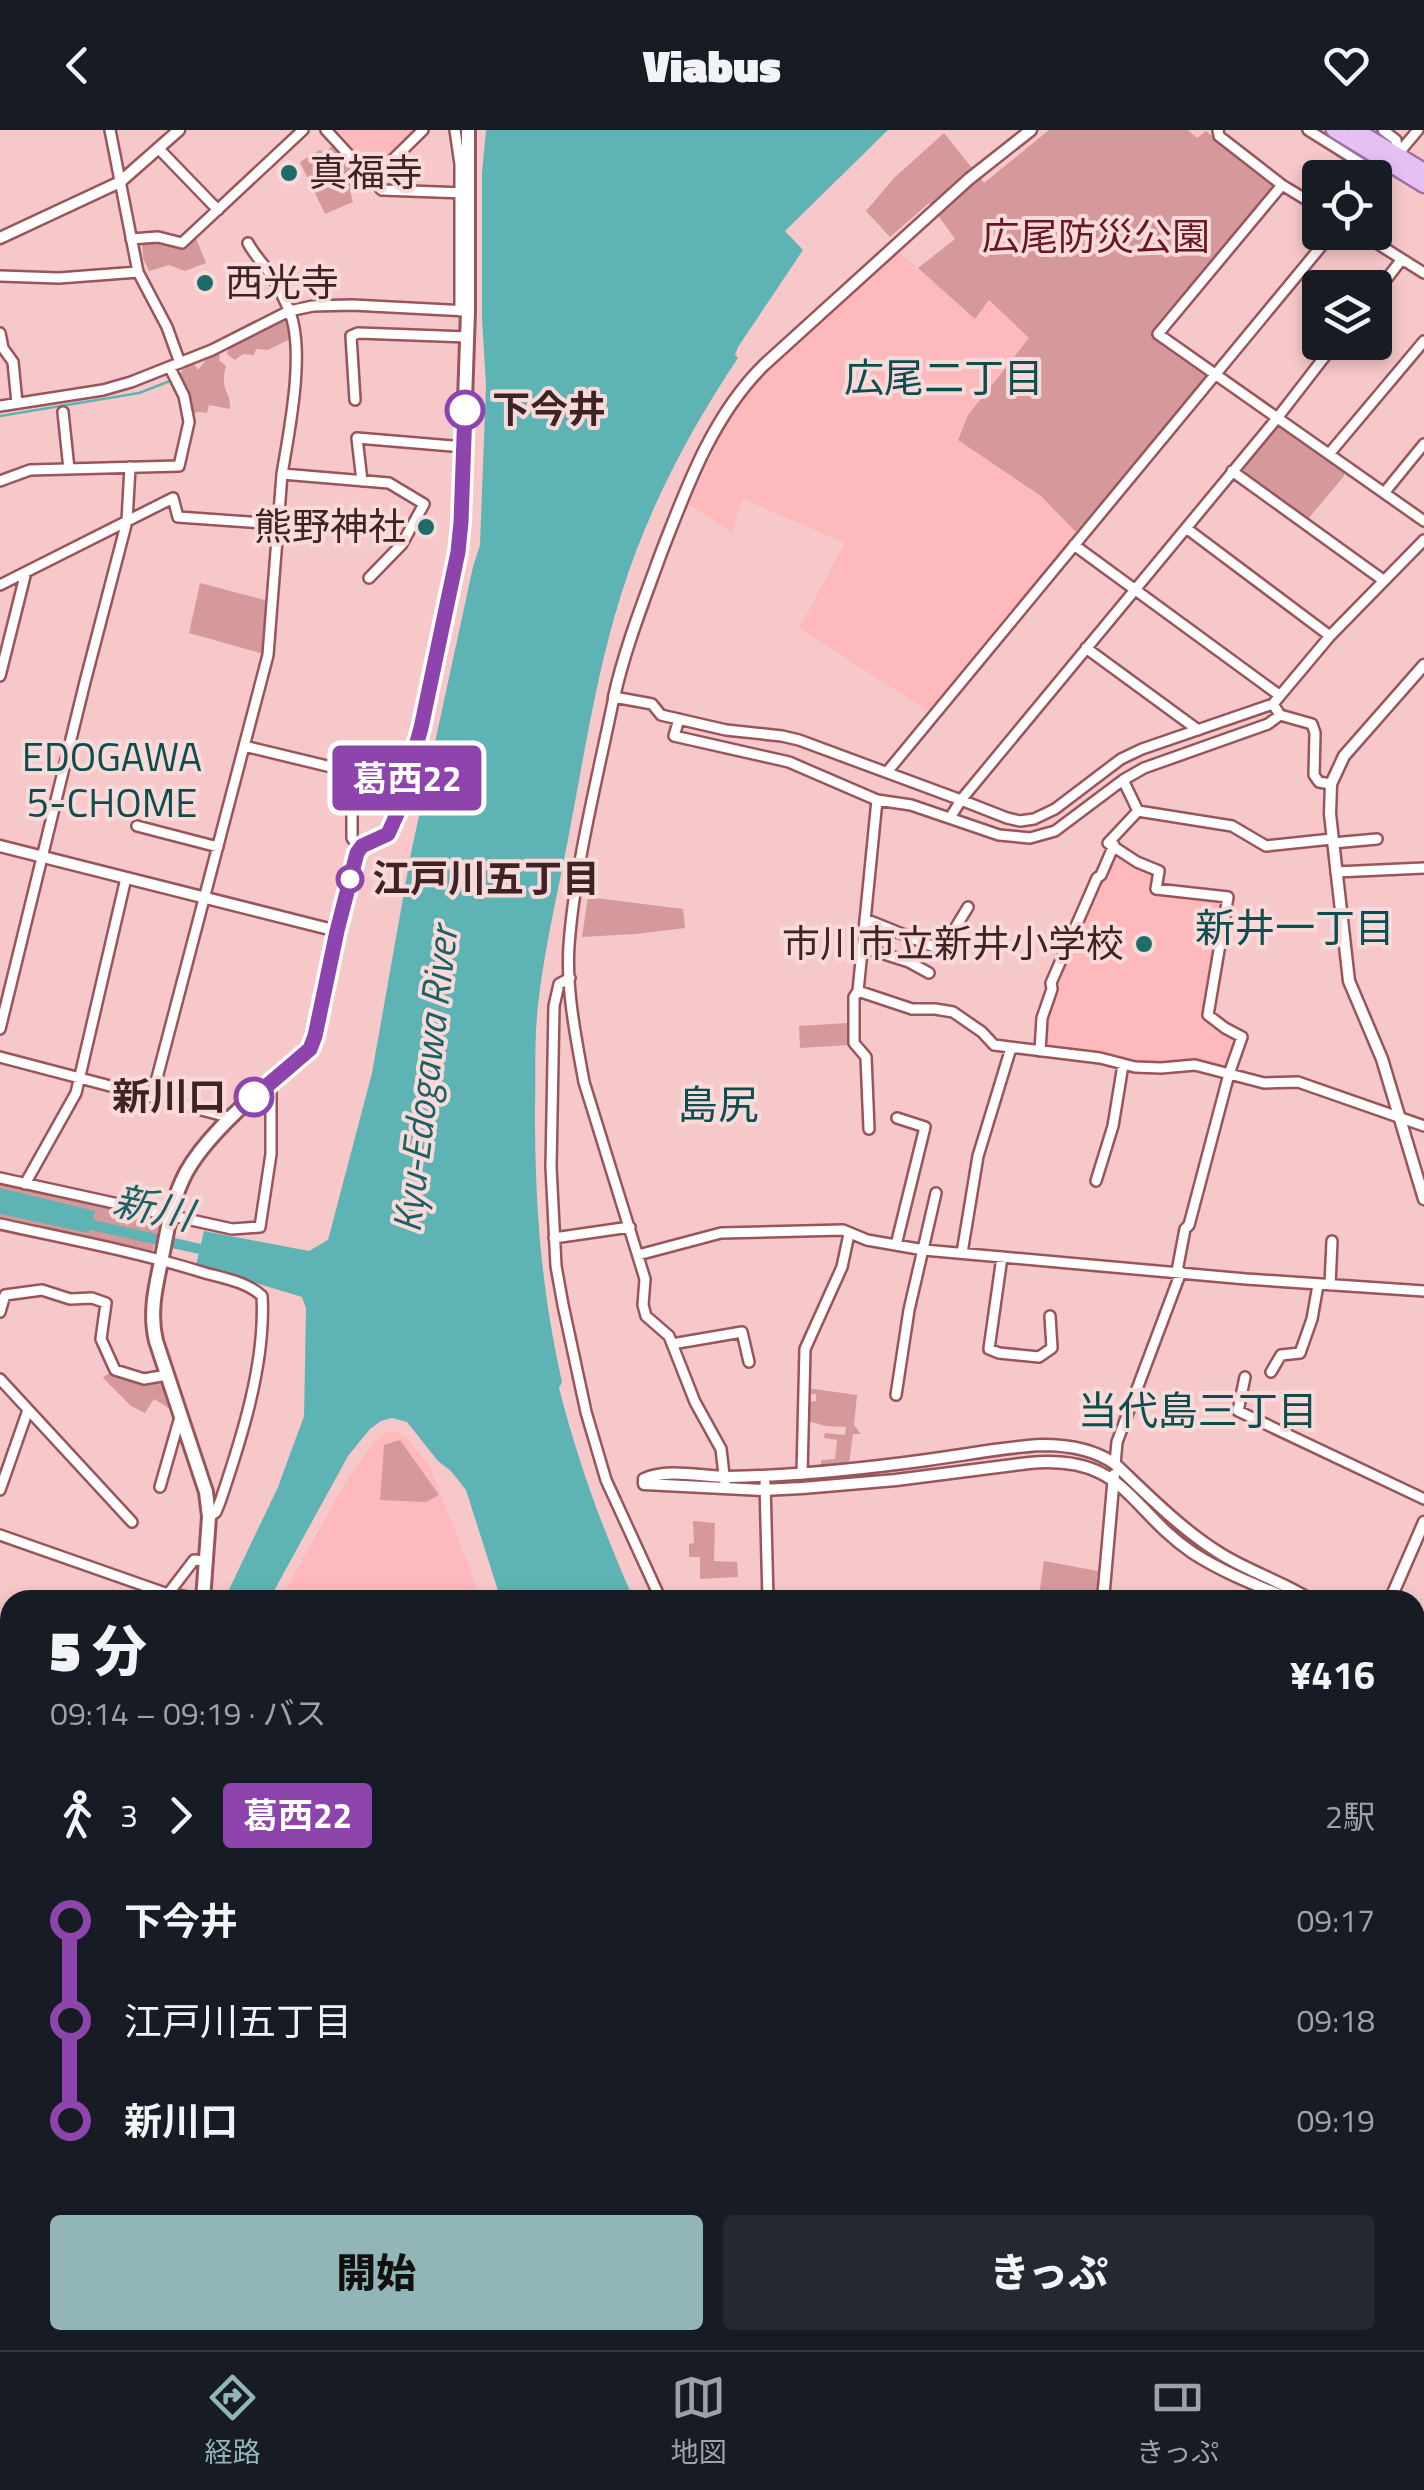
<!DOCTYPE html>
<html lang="ja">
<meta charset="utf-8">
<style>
:root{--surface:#171b24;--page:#242831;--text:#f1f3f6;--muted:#9ea1a6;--line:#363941;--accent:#92b6b8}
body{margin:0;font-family:"Titillium Web","Noto Sans JP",sans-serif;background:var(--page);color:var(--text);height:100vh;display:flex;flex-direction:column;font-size:38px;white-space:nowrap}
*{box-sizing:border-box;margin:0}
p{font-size:32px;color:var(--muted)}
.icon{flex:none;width:55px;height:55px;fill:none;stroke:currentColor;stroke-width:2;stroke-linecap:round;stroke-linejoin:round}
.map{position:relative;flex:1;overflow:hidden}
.side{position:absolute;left:0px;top:1460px;width:1425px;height:760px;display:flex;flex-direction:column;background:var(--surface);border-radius:30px 30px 0 0;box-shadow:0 5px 15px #0003}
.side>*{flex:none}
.badge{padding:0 20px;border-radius:8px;font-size:35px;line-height:65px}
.controls{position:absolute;left:1302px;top:30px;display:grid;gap:20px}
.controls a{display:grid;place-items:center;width:90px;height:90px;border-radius:10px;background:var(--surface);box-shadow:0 5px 15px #0003;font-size:50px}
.map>.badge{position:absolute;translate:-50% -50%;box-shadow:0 0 0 5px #fff}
.legs{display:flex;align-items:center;gap:15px;height:110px;padding:0 50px;font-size:32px}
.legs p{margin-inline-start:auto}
.headline{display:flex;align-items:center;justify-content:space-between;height:170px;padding:0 50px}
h1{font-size:55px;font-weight:800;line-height:75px}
.button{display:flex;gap:20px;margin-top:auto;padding:20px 50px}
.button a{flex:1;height:115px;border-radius:10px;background:var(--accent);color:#111;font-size:40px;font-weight:800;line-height:115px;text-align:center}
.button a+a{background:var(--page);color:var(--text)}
ul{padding:0 50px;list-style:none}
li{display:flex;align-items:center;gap:35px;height:100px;font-size:38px}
li i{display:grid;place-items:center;width:15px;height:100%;margin:0 12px;background:currentColor}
li i::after{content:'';width:25px;height:25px;margin:-12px;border:8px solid;border-radius:50%;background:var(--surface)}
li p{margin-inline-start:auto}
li:first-child i{background:linear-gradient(#0000 50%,currentColor 0)}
li:last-child i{background:linear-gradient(currentColor 50%,#0000 0)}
header{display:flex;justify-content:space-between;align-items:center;height:130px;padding:0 50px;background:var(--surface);font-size:45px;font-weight:800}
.tab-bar{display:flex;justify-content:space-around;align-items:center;height:140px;border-top:2px solid var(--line);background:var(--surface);font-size:28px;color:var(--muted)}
.tab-bar a{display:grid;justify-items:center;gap:5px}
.tab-bar .active{color:var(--accent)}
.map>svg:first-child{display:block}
.built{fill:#fdb9bc}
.green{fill:#d5999b}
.water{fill:#5eb4b4}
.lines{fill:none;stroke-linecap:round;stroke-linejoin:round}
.stream{stroke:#5eb4b4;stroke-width:2.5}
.canal{stroke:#5eb4b4;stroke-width:10}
.minor-casing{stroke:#98555a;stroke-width:14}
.tertiary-casing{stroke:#98555a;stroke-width:15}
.secondary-casing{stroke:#98555a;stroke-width:18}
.primary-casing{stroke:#9f6fa4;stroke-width:19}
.minor{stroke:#fff;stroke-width:9}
.tertiary{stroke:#fff;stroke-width:10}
.secondary{stroke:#fff;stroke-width:12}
.primary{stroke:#e4c1f2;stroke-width:14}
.primary-bridge-casing{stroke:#9f6fa4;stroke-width:19;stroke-linecap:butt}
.primary-bridge{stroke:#e4c1f2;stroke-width:14}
.line-1-casing{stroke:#fff;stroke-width:22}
.line-1{stroke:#8e44ad;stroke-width:15}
.poi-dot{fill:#1e6b6c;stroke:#f9dada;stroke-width:4}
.stop-1-dot{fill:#fff;stroke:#8e44ad;stroke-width:5}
.labels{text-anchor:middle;stroke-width:8;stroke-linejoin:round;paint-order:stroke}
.poi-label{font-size:38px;fill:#3f2224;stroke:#f9dada;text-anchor:start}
.park-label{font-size:38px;fill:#681725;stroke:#f9dada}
.stop-label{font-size:38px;font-weight:bold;fill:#3f2224;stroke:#f9dada;text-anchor:start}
.neighbourhood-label{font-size:40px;fill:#0d4d4d;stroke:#f9dada}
.water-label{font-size:40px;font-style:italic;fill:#1b6263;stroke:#f9dada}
</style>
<header><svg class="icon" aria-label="back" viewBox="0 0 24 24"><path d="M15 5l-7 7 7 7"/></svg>Viabus<svg class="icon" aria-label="heart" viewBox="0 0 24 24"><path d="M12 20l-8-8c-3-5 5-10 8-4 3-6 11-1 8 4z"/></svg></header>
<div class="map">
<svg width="1424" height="2220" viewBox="0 0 1424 2220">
<rect width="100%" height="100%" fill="#f7c8c9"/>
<!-- built -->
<path class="built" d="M330,0H416L376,40H368Z
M899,122L975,188L989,170L1029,208L968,284L958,309L1041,366L1076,402L931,583L799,498L845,413L743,369L732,402L689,375L721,304L748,261L780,228Z
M1114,724H1118L1155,745L1152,762L1187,765L1220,771L1222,775L1204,888L1235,909L1236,913L1227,935L1222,937L1189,929L1168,933H1135L1100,924L1047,918L1043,914L1045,888L1055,852L1100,750L1105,748Z
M388,1301L399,1302L411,1313L429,1335L469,1436L479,1470H280L346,1351L372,1314Z"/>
<!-- green -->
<path class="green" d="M1049,0H1188L1197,8L1206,1L1272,53V57L1152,205L1206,242L1207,248L1076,402L1041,366L958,310L968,285L1029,208L989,170L975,189L918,138L955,109L929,73L890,107L866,81L894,48L944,3L984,53Z
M333,15L364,50L350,61L353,72L325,84L300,32L320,20L324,23Z
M196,108L206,133L185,141L169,135L149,141L143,128L142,112C157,110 170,115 185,117Z
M283,188L288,190L292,199L290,209L268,220L256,219L254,225L243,224L235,230L227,224L230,213Z
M214,222L220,224L219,230L226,236C219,262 231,259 230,279L209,275L207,283L198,282L189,285L177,248L185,237L192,234L196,236L197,240C204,235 206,227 214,222Z
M1282,296L1344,341V346L1309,388H1304L1242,343V339L1278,297Z
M200,453L268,471L264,524L189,503Z
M588,767L683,779L685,798L636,804L582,807Z
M847,893L849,915L800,918L799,896Z
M0,1050L161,1087L152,1124L0,1090Z
M110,1243L143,1253L161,1251L172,1280L154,1269L145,1283L131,1276L105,1250L103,1247Z
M807,1258L857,1265L854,1295L861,1304H853L849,1334L821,1335V1330L835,1329L837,1310L824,1308L825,1303L845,1305L846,1297L826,1296L808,1291L807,1272L816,1271V1264H807Z
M400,1310L439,1365L426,1372L380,1370L384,1315Z
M693,1391L715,1393L714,1431L737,1432L738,1447L700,1449V1427H689V1414L694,1413Z
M1044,1431L1098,1441L1096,1470H1060L1039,1466Z"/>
<!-- water -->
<path class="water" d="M486,0H888L785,101L803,120L738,217L735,225L738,228C689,301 647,381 621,465C598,538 586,614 572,688C561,750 545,812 538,875C534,910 536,946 535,981C535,1077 541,1158 562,1252L559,1258C578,1332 603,1400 634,1470H501L466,1360L451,1341L438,1331L407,1292L392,1288L381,1291L370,1299L348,1326L269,1470H224L278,1357L304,1286L306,1178L302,1167L196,1135L204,1101L309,1121L328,1110L372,943L411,723L473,437L480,415L486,255L482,189V43Z
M0,1058L95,1081L89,1103L0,1084Z
M562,2210H702L698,2220H562Z"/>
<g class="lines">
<!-- stream -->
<path class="stream" d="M0,286L139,263L170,251"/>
<!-- canal -->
<path class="canal" d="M79,1092L209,1121"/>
<!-- minor casing -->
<g class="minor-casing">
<path id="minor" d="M110,0L138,142L167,197L180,233
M326,0L372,50L423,0
M455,0L460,34V181
M1218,0L1219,6L1282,55L1320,78
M1308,0L1367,37L1377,40L1389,34
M1383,0L1396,10L1398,25
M159,19L218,80
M372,50L382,60L465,63
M1375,51L1418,0
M1282,55L1158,204L1424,391
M1359,102L1424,143
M131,109L158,107L182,113L303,0
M248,113C254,125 264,134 271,145C278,155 284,169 289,180C306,220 289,302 282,344
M0,146L59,148L138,142
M1375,164L1402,129
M0,203L3,218L13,232L17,273
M355,270L351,206L358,203L468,207
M0,276L103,260L131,252L212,220L289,181L313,176L352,175L468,181
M63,282L69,339
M1329,324L1424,211
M1232,341L1383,450
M0,351L30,340L179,336L189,292L184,266L170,238
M362,351L357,308L464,317
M1384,363L1424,314
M1186,398L1330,506
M1074,415L1279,565
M0,455L173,368L178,387L277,394
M1086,518L1198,600
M0,546L26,442
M679,589L674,606L789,632L877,670L858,861L912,879H935L953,882L982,902L994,915L1100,928L1135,937L1161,938L1195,935L1264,953L1298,952L1424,996
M244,616L348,641L352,647V708L359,718
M887,642L1333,102
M1123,650L1138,681L1232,696L1266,716L1332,709
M1331,654L1319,652L1314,645L1315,603L1312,594L1280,585L1273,574L1330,506L1424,410
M877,670L911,675L999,705L1030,708L1055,701L1123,650L1144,638L1268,594L1280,585
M1138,681L1108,713L1137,732L1159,741L1156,759L1228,767L1208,885L1225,898L1242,907L1229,944L1189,1095L1185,1099L1177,1141
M950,688L961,670L1007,688L1020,691L1034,689L1055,679L1121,629L1142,619L1273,574
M137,696L218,717
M1333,713L1377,709
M1336,742L1424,738
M865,789L942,820L968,777
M862,817L909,832L929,843
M570,848L559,854L554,876L551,1037L556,1136L563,1175L586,1282L606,1350L661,1470
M858,861L854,867V913L866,927L869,999
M0,899L85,552L127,391L130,337
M1040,921L1042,888L1052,859L1051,853L1097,748L1101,745L1114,715
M0,927L232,988
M152,967L268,525L282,344L389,353L424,374L402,414L369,448
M0,1048L232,1099L260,1097L271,1024V962L267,954
M1096,1051L1113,996L1123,935
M25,1054L76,963L126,748
M0,1094C68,1109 138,1122 205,1143C224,1148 247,1152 262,1166C266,1233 241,1310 220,1372L216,1382L209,1387
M554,1108L630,1097
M896,1115L925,997L897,988
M962,1123L978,1026L1011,918
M638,1125L721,1103L843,1100L867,1110L924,1120L1246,1149L1424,1161
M1002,1127L989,1219L999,1223L1039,1227L1052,1218L1050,1186
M1330,1155L1332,1111
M0,1182L5,1165L42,1160L70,1169L92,1168L106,1173L101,1209L115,1240L144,1249L167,1245
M672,1214L742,1202L749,1232
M1271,1242L1281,1225L1300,1223L1312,1189L1318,1155
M1245,1247L1238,1281L1424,1369
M0,1249L132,1392
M896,1265L909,1180L936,1063
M1115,1334L1117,1312L1181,1142
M802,1344L805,1219L842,1137L849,1104
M725,1353L721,1319L695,1272L669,1206L646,1186L643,1175L645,1149L584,952C576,908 566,860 569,815C575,735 598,646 614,567L652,574L661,585L726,600L782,606L799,610L961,670L1278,287L1336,212
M765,1353L768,1470
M160,1357L180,1287
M0,1360L28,1280
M0,1405L168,1464L194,1430L206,1431
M1415,1523L1424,1527
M1417,1625L1424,1627
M1415,1690L1424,1693
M0,1709L10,1778
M0,1931L10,1930
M1415,1959L1424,1962
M0,2104L10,2100
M212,2210L213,2220
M261,2210L302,2220
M950,2210L977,2220
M1201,2210L1202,2220
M17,2220L20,2210
M552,2220V2210
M723,2220L726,2210"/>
</g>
<!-- tertiary casing -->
<g class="tertiary-casing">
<path id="tertiary" d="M0,108L120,52L179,0
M1424,535L1344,626L1331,654L1330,684L1349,851L1382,929L1424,1069
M614,567C625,518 643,473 660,426C686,359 712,286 764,235L969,49L1031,0
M0,716L337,801
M164,1470L168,1464L201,1470
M1103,1470L1114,1345
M1292,1470C1258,1456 1224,1443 1193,1423C1128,1379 1125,1324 1029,1333L896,1350L802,1358L763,1360L644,1354V1349C668,1338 702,1347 728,1347C795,1346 861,1339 927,1330C965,1325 1004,1317 1042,1315C1068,1315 1094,1319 1115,1334C1149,1366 1182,1400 1221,1424C1250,1442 1283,1452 1311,1470
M1390,1470L1424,1392
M0,1582L10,1579
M134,2210L135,2220
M1241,2210L1242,2220
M982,2220L983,2210"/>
</g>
<!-- secondary casing -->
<g class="secondary-casing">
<path id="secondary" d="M203,1470L209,1387L206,1362L156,1211C149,1182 156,1155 162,1127C167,1102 171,1075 182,1051C200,1008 268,952 305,923L313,913L337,801L357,723C364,710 382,712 391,700L421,598L458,422L461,391L468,181V0"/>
</g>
<!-- primary casing -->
<g class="primary-casing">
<path id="primary" d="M1334,0L1424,55
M1356,0L1424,41
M1415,2081L1424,2058
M1415,2110L1424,2085
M0,2125L10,2127
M0,2139L10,2141
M389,2210L436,2220
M432,2210L514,2220
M1365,2220L1368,2210
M1376,2220L1380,2210"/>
</g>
<!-- minor -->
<use href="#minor" class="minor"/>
<!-- tertiary -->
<use href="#tertiary" class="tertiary"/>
<!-- secondary -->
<use href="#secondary" class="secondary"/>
<!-- primary -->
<use href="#primary" class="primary"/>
<!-- primary-bridge casing -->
<g class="primary-bridge-casing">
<path id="primary-bridge" d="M301,2210L343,2220"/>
</g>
<!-- primary-bridge -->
<use href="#primary-bridge" class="primary-bridge"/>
</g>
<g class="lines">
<!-- line-1 casing -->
<g class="line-1-casing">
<path id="line-1" d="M254,967L310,919L315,906L337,801L357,723L362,716L388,704L397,684L421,598L458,422L461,392L465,280"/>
</g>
<!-- line-1 -->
<use href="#line-1" class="line-1"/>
</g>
<!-- markers -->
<g class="poi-dot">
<circle cx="289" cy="43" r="10"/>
<circle cx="205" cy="153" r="10"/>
<circle cx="426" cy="397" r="10"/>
<circle cx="1144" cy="814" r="10"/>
</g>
<g class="stop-1-dot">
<circle cx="465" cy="280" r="18"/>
<circle cx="350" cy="749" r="12"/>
<circle cx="254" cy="967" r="18"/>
</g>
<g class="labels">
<!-- poi labels -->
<g class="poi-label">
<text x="309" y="56">真福寺</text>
<text x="225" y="166">西光寺</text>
<text x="406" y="410" text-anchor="end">熊野神社</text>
<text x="1124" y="827" text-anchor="end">市川市立新井小学校</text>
</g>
<!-- park labels -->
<g class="park-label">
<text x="1096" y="120">広尾防災公園</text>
</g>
<!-- stop labels -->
<g class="stop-label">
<text x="492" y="293">下今井</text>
<text x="372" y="762">江戸川五丁目</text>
<text x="226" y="980" text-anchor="end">新川口</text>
</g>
<!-- neighbourhood labels -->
<g class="neighbourhood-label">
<text x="944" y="262">広尾二丁目</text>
<text x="112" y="641">EDOGAWA<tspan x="112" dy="46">5-CHOME</tspan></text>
<text x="1295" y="812">新井一丁目</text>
<text x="718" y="989">島尻</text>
<text x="1198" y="1295">当代島三丁目</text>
</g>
<!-- water labels -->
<g class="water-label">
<text transform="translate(425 949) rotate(-83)" y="14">Kyu-Edogawa River</text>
<text transform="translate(153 1078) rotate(12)" y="14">新川</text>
</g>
</g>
</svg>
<div class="controls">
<a><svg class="icon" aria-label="locate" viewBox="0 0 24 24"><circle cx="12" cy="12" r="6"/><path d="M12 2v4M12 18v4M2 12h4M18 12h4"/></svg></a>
<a><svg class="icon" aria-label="layers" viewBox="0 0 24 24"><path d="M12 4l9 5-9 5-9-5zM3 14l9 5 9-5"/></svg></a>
</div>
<b class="badge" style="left:407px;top:648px;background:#8e44ad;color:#fff">葛西22</b>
<section class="side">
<div class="headline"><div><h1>5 分</h1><p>09:14 – 09:19 · バス</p></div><b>¥416</b></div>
<div class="legs"><svg class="icon" aria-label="walk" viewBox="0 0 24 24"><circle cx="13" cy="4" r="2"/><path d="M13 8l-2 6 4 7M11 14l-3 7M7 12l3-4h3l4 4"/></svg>3<svg class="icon" aria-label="forward" viewBox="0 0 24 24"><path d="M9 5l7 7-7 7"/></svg><b class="badge" style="background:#8e44ad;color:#fff">葛西22</b><p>2駅</p></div>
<ul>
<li><i style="color:#8e44ad"></i><b>下今井</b><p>09:17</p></li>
<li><i style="color:#8e44ad"></i><span>江戸川五丁目</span><p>09:18</p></li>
<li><i style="color:#8e44ad"></i><b>新川口</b><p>09:19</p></li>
</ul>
<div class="button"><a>開始</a><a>きっぷ</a></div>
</section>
</div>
<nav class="tab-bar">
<a class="active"><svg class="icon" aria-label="directions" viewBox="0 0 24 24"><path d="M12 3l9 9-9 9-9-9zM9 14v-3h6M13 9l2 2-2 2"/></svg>経路</a>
<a><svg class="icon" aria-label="map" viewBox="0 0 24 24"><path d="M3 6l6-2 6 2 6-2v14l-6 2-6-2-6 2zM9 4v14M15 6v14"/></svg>地図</a>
<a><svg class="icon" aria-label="tickets" viewBox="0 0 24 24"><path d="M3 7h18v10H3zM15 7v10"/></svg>きっぷ</a>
</nav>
